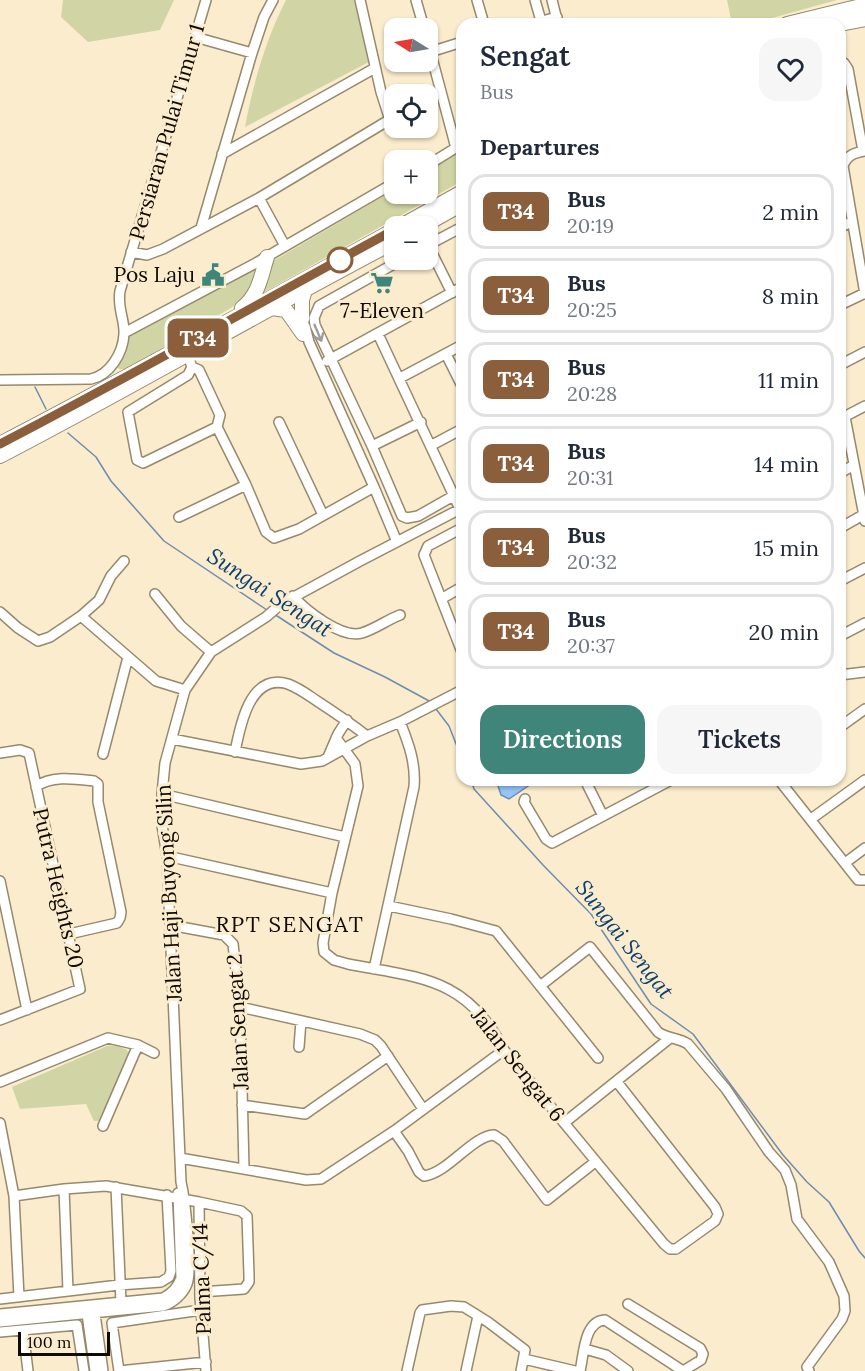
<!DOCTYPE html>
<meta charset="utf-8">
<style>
:root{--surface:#fff;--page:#f6f6f7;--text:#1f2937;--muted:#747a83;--line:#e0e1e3;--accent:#408579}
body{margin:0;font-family:Lora,serif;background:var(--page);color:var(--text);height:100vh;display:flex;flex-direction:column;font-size:22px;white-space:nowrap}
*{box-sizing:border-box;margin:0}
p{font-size:20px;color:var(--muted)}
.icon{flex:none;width:33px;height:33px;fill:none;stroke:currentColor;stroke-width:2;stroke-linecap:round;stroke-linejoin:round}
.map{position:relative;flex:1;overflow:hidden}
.panel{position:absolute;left:456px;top:18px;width:390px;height:768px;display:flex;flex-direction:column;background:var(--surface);border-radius:18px;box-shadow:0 2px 4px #0004}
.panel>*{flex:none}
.badge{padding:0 12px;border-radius:9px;font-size:21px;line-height:39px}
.needle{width:39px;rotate:281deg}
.controls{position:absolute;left:384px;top:18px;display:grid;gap:12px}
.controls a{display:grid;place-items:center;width:54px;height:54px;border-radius:12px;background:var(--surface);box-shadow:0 2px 4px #0004;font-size:30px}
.scale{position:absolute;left:18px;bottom:15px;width:92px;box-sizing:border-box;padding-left:6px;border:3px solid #0f0b03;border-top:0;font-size:16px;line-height:21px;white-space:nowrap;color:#0f0b03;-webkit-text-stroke:4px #faeccd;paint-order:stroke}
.map>.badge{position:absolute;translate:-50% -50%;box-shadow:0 0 0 3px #fff}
h2{padding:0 24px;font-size:22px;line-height:54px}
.round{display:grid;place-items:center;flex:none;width:63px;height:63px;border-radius:18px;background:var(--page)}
.headline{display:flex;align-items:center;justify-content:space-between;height:102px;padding:0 24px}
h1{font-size:28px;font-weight:600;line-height:45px}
.cta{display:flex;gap:12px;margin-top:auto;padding:12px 24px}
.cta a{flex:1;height:69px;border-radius:18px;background:var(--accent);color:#fff;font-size:24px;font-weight:600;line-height:69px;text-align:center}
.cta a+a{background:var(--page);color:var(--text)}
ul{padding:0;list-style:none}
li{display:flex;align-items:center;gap:18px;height:75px;margin:0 12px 9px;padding:0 12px;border:3px solid var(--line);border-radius:18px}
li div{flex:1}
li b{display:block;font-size:22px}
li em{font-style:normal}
li .badge{min-width:66px;font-weight:700;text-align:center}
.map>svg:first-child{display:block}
.green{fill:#d1d5a5}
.water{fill:#95c5fb;stroke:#6d8db1;stroke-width:1.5}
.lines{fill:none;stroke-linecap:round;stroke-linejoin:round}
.stream{stroke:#6d8db1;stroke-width:1.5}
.minor-casing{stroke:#96896d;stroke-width:12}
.highway-casing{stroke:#96896d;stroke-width:16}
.minor{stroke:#fff;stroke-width:9}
.highway{stroke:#fff;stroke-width:14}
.oneway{stroke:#9f9d9a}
.line-casing{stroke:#fff;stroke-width:14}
.line{stroke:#8b5e3c;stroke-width:9}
.stop-dot{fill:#fff;stroke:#8b5e3c;stroke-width:3}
.labels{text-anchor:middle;stroke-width:6;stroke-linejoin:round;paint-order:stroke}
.street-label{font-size:21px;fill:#0f0b03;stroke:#faeccd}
.poi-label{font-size:21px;fill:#0f0b03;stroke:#faeccd;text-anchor:end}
.water-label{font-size:22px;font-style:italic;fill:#0c4070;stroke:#faeccd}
.neighbourhood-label{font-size:22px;letter-spacing:1.5px;fill:#0f0b03;stroke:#faeccd}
</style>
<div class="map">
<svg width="865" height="1371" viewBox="0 0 865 1371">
<rect width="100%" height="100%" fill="#faeccd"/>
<!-- green -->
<path class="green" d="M63,0H174L160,30L88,42L61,17Z
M286,0H354L369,62L245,127C253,84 266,39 286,0Z
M727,0H837L750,24H732Z
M462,150V181L259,295L268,264L394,190V194H428V171Z
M260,266L248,298L126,369H119L115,365L128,336Z
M116,1045L127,1050L129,1056L99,1121H94L86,1104L20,1109L12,1087L107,1046Z"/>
<!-- water -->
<path class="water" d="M496,780H537L509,799L501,795Z"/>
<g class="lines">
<!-- stream -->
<path class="stream" d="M35,387L46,409
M68,433L96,457L111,481L164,541L267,610
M274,614L334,653L385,677L431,702
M436,709L449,726L462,759
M471,780L474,789L543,865L591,914L651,1004L693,1034L783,1155L807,1182L829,1202L859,1251L865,1258"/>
<!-- minor casing -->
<g class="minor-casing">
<path id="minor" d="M360,0L381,92L390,120
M416,0L424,28
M477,0L484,24
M535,0L541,21
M552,0L558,24
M531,24L557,17
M195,37L252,53
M428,43L456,148
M430,52L462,42
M840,61L844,63L848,69L863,151
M428,99L441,92
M865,151C854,153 847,155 843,166L865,294
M222,154L375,68
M428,165L462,144
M259,198L285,246
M840,227L852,222
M201,228L252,53L264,17L273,0
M428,245L452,293
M428,245L462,227
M131,252L147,255L163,249L259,198L394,117
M401,260L319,306L314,318L315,325L372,446L402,516L407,518L418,516L462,491
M840,305L865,293
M305,326L309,342L374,487L397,542
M124,333L256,263L394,183
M378,334L460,509
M446,354L462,386
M188,356L192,367L188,375L128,412L137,460L143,463L217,427L246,485L266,532L274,538L299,529L374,487
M327,361L462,287
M840,365L865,352
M192,367L199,370L220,415L217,427
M400,378L462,345
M0,380L91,379C110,375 123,353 124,334C125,320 117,308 120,291L206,0
M845,417L865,521
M840,419L865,406
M279,422L323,515
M432,445L462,429
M372,446L421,422
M840,473L854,465
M179,517L246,485
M462,528L428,546L424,555L462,652
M840,528L863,515
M124,561L111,576L99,600L81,616L156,681L185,690
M840,581L865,568
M155,594L181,626L211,652
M293,596C306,611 342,639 362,633C375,629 387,620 400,615
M441,599L462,587
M0,612L18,628L38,641L50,637L81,616
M840,636L865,623
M840,675L865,672
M840,727L865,709
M336,738L355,764L358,786L332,893L323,943L324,952L334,960L348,964C420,978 467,977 504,1050L664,1244L670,1249H676L715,1221L718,1214L715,1207L617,1082
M172,739L301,764L322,761L367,736L400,722L462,690
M235,752C240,726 250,672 288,684C299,688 308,695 317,701C334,712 350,723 367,736
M0,753L20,750L29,753L80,989L0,1020
M103,754L128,657
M328,757L338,734L347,720
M585,780L603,816
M779,780L858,880H864
M36,787C51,775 76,779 94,781L98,784V802L121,912L120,918L117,923L69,934
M162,794L345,837
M525,799L524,802L546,839L552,843L671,780
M811,819L865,780
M167,856L332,893
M845,863L865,848
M0,881L27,1010
M389,906L451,919L496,931L598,1058
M170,925L224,935L233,944L240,1007L244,1168
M374,969L414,787C416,764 409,744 400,722
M540,986L590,947L658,1032C667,1039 678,1037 688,1044L726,1089L769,1152L785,1170L791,1185L797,1219L829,1262L844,1296L845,1311L842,1319L807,1367L809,1371
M240,1007L360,1034L375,1040L381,1046L423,1109
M299,1047L301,1021
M0,1082L108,1038L138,1045L154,1053
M242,1105L305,1114L388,1056
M0,1123L14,1196L19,1297
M564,1123L670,1038
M103,1126L138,1045
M394,1131L408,1151L419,1172L424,1176C448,1173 472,1136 494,1135L503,1141L547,1200L595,1162
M180,1158L306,1180L321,1179L394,1131L504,1050
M116,1187L121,1302
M64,1189L68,1291
M14,1196L64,1189L106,1186L199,1202L200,1298L206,1371
M199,1202L241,1211L247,1216L249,1275V1282L244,1289L200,1292
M0,1299L119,1285L161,1282L169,1277L171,1271L167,1195
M628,1304L700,1348L703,1354L701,1360L683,1371
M86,1307L95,1371
M94,1307L103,1371
M0,1314L163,1298C171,1294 178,1287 181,1278L178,1193
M0,1322L163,1306C173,1303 183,1294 187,1284C193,1270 185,1199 181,1182L170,925L167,856L162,825V794L165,763L185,690L211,652L266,617L281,604L360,561L462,508
M23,1330L28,1371
M0,1332L77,1325L84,1371
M585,1349L606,1355L628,1371
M524,1359L575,1371
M119,1371L112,1323L201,1310
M119,1371L206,1362
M407,1371L420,1313L422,1310L451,1306L464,1307L488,1322L525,1350L521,1371
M466,1371L478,1316
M580,1371C584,1354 584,1321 605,1320L683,1371"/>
</g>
<!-- highway casing -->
<g class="highway-casing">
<path id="highway" d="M787,24L865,5
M840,24L865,19
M401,226L462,192
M423,226L462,204
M242,308C259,295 261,276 267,257
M272,308L286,310L303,334
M302,319V300L305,290
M0,444C133,375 264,302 394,230
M0,456C133,387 262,311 394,242"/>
</g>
<!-- minor -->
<use href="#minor" class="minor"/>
<!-- highway -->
<use href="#highway" class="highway"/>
</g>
<!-- one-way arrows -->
<defs><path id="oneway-shaft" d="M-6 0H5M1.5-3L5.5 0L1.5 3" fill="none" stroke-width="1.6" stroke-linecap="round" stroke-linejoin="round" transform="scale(1.5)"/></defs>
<use class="oneway" href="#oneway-shaft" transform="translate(318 333) rotate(67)"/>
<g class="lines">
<!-- line casing -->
<g class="line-casing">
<path id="line" d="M0,444C133,375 263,301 394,230"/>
</g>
<!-- line -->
<use href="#line" class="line"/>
</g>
<!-- icons -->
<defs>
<g id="civic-bare" transform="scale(1.8)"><path d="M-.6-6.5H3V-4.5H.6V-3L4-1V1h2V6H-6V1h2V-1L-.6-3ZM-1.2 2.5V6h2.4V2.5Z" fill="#408579" stroke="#faeccd" stroke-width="2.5" paint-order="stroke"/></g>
<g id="supermarket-bare" transform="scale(1.8)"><path d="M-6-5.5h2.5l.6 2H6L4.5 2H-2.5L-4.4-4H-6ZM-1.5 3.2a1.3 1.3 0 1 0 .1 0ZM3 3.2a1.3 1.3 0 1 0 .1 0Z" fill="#408579" stroke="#faeccd" stroke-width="2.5" paint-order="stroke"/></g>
</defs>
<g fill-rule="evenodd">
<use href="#civic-bare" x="213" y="275"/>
<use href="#supermarket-bare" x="382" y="283"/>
</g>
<!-- markers -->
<circle class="stop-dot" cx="340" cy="260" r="12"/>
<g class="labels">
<!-- street labels -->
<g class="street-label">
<text transform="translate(167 132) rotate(-74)" y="7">Persiaran Pulai Timur 1</text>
<text transform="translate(58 888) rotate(77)" y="7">Putra Heights 20</text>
<text transform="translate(169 893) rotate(-93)" y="7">Jalan Haji Buyong Silin</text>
<text transform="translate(238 1022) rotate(-93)" y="7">Jalan Sengat 2</text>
<text transform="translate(518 1065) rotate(52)" y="7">Jalan Sengat 6</text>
<text transform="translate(202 1279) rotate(-92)" y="7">Palma C/14</text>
</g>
<!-- poi labels -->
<g class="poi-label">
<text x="195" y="282">Pos Laju</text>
<text x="382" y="318" text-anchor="middle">7-Eleven</text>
</g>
<!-- water labels -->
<g class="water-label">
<text transform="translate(270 592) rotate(33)" y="8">Sungai Sengat</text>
<text transform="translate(625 939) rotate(52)" y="8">Sungai Sengat</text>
</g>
<!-- neighbourhood labels -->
<g class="neighbourhood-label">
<text x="290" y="932">RPT SENGAT</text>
</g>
</g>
</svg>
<div class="controls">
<a><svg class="needle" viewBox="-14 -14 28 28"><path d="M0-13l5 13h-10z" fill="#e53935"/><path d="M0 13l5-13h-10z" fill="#747a83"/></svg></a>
<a><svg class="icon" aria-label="locate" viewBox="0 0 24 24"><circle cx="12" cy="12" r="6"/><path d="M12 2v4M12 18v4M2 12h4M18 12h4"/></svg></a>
<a>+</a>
<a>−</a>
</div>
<div class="scale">100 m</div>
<b class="badge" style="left:198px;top:338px;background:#8b5e3c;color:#fff">T34</b>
<section class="panel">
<div class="headline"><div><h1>Sengat</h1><p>Bus</p></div><a class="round"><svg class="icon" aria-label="heart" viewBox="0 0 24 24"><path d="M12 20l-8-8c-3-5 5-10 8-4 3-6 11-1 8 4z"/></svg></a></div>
<h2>Departures</h2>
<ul>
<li><span class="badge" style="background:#8b5e3c;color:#fff">T34</span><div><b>Bus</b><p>20:19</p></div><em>2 min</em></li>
<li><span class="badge" style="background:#8b5e3c;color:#fff">T34</span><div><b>Bus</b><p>20:25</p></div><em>8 min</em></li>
<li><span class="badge" style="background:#8b5e3c;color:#fff">T34</span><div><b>Bus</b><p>20:28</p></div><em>11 min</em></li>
<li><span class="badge" style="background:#8b5e3c;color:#fff">T34</span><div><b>Bus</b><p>20:31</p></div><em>14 min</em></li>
<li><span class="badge" style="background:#8b5e3c;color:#fff">T34</span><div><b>Bus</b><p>20:32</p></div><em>15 min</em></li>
<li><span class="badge" style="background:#8b5e3c;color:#fff">T34</span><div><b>Bus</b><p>20:37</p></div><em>20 min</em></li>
</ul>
<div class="cta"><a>Directions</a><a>Tickets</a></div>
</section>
</div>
